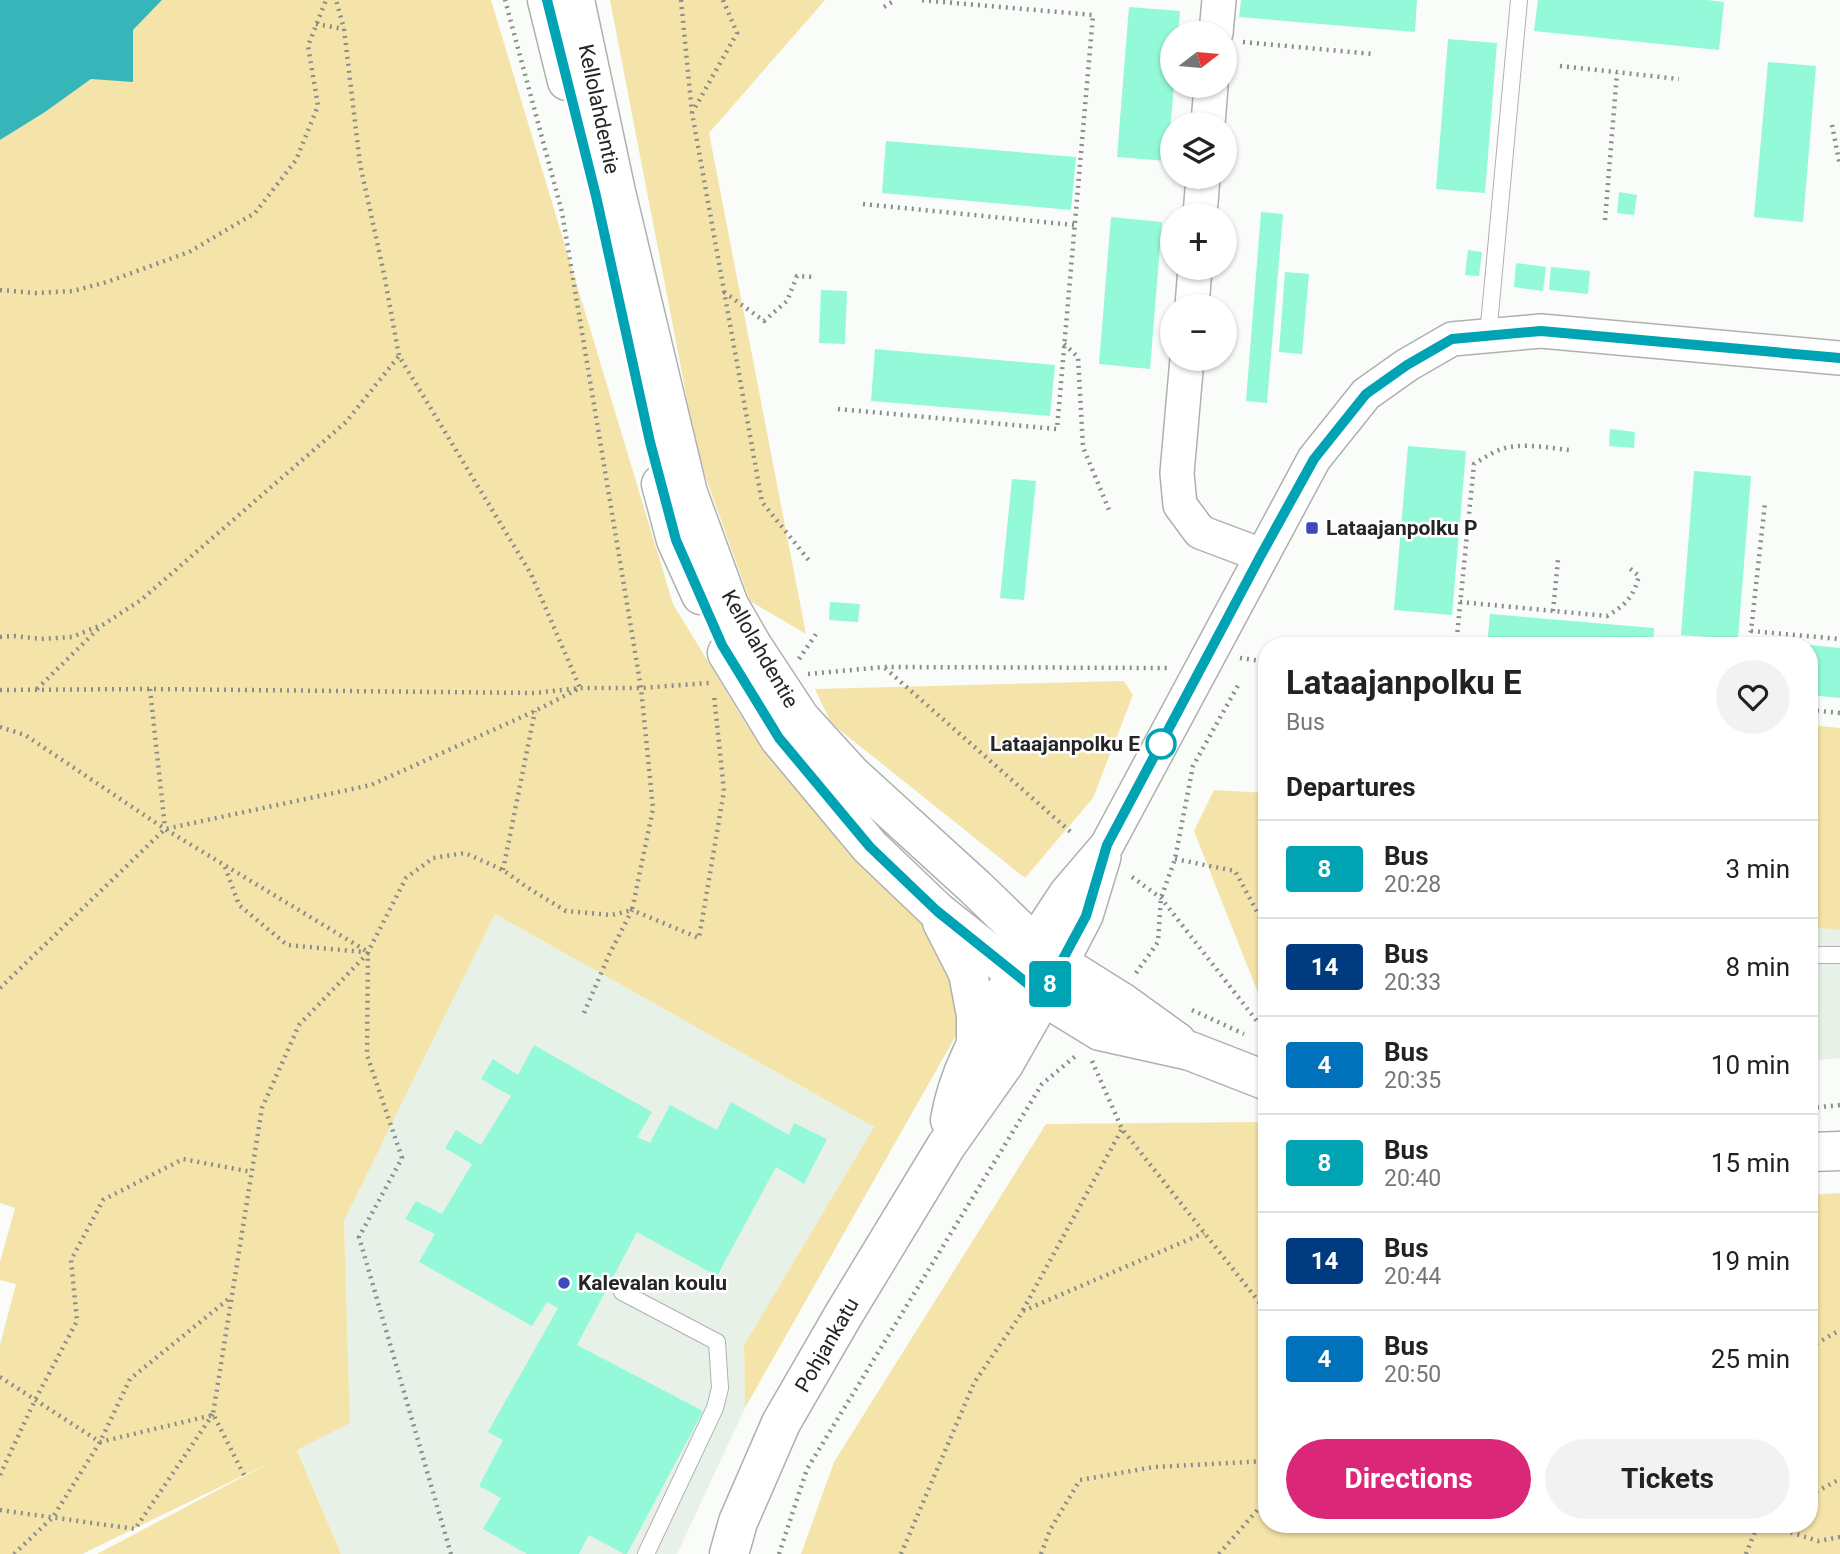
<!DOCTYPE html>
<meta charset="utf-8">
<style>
:root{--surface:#fff;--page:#f2f2f2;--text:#222;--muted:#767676;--line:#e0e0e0;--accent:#db2777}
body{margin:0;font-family:Roboto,sans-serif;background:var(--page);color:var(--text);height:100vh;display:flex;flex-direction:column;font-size:26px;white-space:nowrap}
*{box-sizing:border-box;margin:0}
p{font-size:23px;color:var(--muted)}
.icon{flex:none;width:38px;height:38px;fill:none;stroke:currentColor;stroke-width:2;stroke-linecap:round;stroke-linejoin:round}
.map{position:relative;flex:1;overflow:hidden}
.sheet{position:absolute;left:1258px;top:637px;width:560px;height:896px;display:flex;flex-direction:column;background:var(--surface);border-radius:28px;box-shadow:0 2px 5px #0004}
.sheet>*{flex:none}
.badge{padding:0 14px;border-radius:5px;font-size:24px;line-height:46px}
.needle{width:46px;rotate:74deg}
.tools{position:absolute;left:1160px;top:21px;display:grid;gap:14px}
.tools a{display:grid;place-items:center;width:77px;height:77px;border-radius:50%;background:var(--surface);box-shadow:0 2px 5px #0004;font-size:35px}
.map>.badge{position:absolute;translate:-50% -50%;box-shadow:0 0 0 4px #fff}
h2{padding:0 28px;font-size:26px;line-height:63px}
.round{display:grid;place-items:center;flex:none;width:74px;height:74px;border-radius:37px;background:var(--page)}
.overview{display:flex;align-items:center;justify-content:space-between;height:119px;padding:0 28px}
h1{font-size:33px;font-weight:700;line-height:52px}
.button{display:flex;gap:14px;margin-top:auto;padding:14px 28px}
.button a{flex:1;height:80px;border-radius:42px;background:var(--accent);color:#fff;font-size:28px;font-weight:700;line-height:80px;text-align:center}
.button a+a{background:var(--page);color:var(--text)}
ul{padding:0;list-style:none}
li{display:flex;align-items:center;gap:21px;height:98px;padding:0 28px;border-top:2px solid var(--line)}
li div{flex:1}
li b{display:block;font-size:26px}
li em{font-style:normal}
li .badge{min-width:77px;font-weight:700;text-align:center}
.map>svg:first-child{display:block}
.built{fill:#e8f1e8}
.green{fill:#f5e4a9}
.water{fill:#36b6b8}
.building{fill:#93f9d8}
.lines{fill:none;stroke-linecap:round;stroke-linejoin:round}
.service-casing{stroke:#aeb1ae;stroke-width:18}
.minor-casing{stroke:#aeb1ae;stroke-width:36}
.tertiary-casing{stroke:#aeb1ae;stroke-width:41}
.secondary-casing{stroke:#aeb1ae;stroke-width:41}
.path{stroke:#8b8d8b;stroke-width:4.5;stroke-dasharray:2 5;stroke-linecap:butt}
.service{stroke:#fff;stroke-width:16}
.minor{stroke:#fff;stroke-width:33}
.tertiary{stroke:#fff;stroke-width:38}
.secondary{stroke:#fff;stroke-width:38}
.line-casing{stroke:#fff;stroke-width:16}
.line{stroke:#00a3b4;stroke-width:10}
.poi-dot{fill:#3d4abe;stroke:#fff;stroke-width:2.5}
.stop-dot{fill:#fff;stroke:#00a3b4;stroke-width:3.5}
.labels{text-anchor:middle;stroke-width:5;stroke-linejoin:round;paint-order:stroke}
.street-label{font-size:21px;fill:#242524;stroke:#fff}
.poi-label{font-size:21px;font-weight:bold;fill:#242524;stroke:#fff;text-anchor:start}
.stop-label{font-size:21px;font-weight:bold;fill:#242524;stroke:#fff;text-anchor:end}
</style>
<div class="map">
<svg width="1840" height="1554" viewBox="0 0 1840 1554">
<rect width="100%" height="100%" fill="#f9fcf9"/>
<!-- built -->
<path class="built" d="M495,914L874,1127L744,1345L745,1408L677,1554H341L297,1449L350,1423L344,1221Z
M1810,927L1840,930V1058L1810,1061Z"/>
<!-- green -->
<path class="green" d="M162,0H491L673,604L747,726L848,853L953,954L963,1023L745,1408L744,1345L874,1127L495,914L344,1221L350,1423L297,1450L341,1554H97L267,1464L82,1554H0V1345L16,1284L0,1280V1262L15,1208L0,1203V140L45,112L91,79L133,30Z
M610,0H825L709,133L806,634L750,601L698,456Z
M1124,681L1133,695L1093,798L1025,878L831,723L815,689Z
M1810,725L1840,728V930L1810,927Z
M1214,790L1267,793V997L1258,993L1194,831Z
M1256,1122L1267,1125V1524H1810V1195L1840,1193V1554H801L834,1462L1046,1124Z"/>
<!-- water -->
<path class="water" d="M0,0H162L133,30V82L91,79L45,112L0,140Z"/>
<!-- building -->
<path class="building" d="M1241,0H1417L1415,32L1239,17Z
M1538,0H1707L1724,2L1719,50L1534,31Z
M1129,7L1180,11L1178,33H1172L1174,86L1167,161L1117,157Z
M1448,39L1497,43L1485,193L1436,189Z
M1768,62L1816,66L1803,222L1754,217Z
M886,141L1076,157L1071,210L882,193Z
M1619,192L1637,195L1634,215L1617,213Z
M1261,212L1283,214L1267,403L1246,401Z
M1111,217L1162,222L1150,369L1099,364Z
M1468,250L1482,252L1479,276L1465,275Z
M1516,263L1546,267L1543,291L1514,287Z
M1551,267L1590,271L1588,294L1549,290Z
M1285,272L1309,274L1302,354L1279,352Z
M821,290L847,291L845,344L819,343Z
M875,349L1055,365L1050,416L871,401Z
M1610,429L1635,432L1634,448L1609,446Z
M1408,446L1466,451L1452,615L1394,610Z
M1694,471L1751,476L1738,639L1681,635Z
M1012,479L1036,481L1024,600L1000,598Z
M830,602L860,604L858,622L829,620Z
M1490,614L1654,628L1653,646H1487Z
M1770,641L1799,644V646H1769Z
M1810,645L1840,648V698L1810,695Z
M534,1045L652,1112L637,1137L650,1143L670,1105L717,1130L731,1102L789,1135L794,1123L827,1139L804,1184L776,1167L717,1276L637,1232L577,1345L703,1411L627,1554H624L589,1535L579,1554H527L483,1529L501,1498L479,1486L503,1440L488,1432L558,1308L547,1302L532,1326L419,1262L435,1234L405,1219L416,1201L442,1214L472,1164L445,1148L456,1130L481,1145L511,1096L481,1079L493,1059L518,1075Z"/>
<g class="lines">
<!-- service casing -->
<g class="service-casing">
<path id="service" d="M1488,336L1519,0
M1810,955H1840
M622,1292L717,1342L720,1388L715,1408L646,1554"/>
</g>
<!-- minor casing -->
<g class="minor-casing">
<path id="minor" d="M1216,33L1219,0
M1208,124L1211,86
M1200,215L1203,177
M1192,306L1195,268
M1187,359L1177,473L1180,505L1200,532L1261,555
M1033,943L1066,893L1107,845L1314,459L1366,394L1407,365L1452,339L1541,331L1840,358
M1061,964L1086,916L1104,857"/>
</g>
<!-- tertiary casing -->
<g class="tertiary-casing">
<path id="tertiary" d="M1061,964L1120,1001L1177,1042
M1043,996L1100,1031L1190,1051L1267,1081
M1810,1152L1840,1151"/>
</g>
<!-- secondary casing -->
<g class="secondary-casing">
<path id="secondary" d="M547,0L567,81
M575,0L616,192L688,493L729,605L752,645L800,718L852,775L975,887L1033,943L1061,964L1004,1064L946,1146L844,1314L781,1423L738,1522L729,1554
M661,484L676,540L701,595
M727,653L779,738L870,847L937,911L1043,996
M942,922L968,973L976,1015V1042
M950,1120C960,1058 999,1007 1027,953"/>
</g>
<!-- path -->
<path class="path" d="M681,0L692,113
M723,0L737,33L692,113L762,502L811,563
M884,7L895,0
M316,24L344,29
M1243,42L1373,54
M1560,66L1679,79
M1832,125L1840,166
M863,204L1074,225
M1605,220L1617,73
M0,290L35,293L73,291L107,282L189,252L255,213L296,160L318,106L308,46L326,0
M724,292L764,321L787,301L797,276L815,277
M1064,344L1078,357L1083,447L1109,510
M838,409L1057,429L1093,15L920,0
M1460,602L1607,616C1626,605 1633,597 1639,576L1627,566
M1553,611L1558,560
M1751,631L1840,639
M0,637L14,636L41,639L72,637L104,624L141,600L346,422L399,356
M1456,646L1474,464C1484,458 1494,451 1505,448C1525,443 1549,448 1569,450
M1746,646L1751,631L1765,503
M1240,658L1267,662
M799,659L816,634
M885,668L1073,834
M808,674L884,667L1170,668
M37,689L100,627
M150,689L165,828
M0,690L150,689L534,693L580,688H641L709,683
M1810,710L1840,713
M0,727L25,735L165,829L368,952
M1175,859L1235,871L1267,930
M225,867L239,905L287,945L364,952
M503,870L535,711
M1132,877L1161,898L1267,1034
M1136,973L1158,942L1161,898L1175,859L1193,766L1240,682
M0,988L165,829L371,785L535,711L580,688L531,574L399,356L384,274L360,164L344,29L336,0
M1192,1010L1244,1034
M584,1013L609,955L632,910L699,938L724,791L714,695
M1092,1061L1122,1129L1267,1312
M1810,1108L1840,1105
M1023,1310L1122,1129
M1810,1347L1840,1330
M0,1377L100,1442L213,1415
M0,1475L35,1400L77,1321L71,1260L103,1200L183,1159L252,1172
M244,1475L213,1414L262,1108L299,1025L368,953
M1810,1495L1840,1479
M0,1510L135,1529L213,1414
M1764,1524L1818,1541L1840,1537
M14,1554L53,1517L100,1442L130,1379L231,1297
M451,1554L359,1237L402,1158L367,1055L368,952L406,878L433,858L465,853L503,870L528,888L566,911L612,915L632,910L653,809L641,688L562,212L505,0
M779,1554L807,1469L1042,1084L1078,1054
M901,1554L974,1383L1023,1311L1204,1233
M1041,1554L1050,1530L1080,1480L1154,1467L1267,1461
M1219,1554L1267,1499
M1746,1554L1758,1524"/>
<!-- service -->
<use href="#service" class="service"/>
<!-- minor -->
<use href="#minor" class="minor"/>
<!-- tertiary -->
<use href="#tertiary" class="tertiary"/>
<!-- secondary -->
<use href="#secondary" class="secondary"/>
</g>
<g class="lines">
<!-- line casing -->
<g class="line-casing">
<path id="line" d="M547,0L596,196L650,442L676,540L722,645L779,738L870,847L937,911L1043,996L1086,916L1107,845L1261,555L1314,459L1366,394L1407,365L1452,339L1541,331L1840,358"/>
</g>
<!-- line -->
<use href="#line" class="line"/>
</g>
<!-- markers -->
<g class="poi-dot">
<rect x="1305" y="521" width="14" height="14" rx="3.5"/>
<circle cx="564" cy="1283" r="7"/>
</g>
<circle class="stop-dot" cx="1161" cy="744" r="14"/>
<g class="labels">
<!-- street labels -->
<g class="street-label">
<text transform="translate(599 109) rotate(78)" y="7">Kellolahdentie</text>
<text transform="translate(760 649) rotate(60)" y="7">Kellolahdentie</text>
<text transform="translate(827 1345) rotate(-60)" y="7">Pohjankatu</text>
</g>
<!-- poi labels -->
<g class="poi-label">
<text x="1326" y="535">Lataajanpolku P</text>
<text x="578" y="1290">Kalevalan koulu</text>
</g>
<!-- stop labels -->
<g class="stop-label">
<text x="1140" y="751">Lataajanpolku E</text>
</g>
</g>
</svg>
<div class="tools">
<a><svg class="needle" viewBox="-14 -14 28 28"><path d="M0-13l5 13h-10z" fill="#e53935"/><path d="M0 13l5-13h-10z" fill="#767676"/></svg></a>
<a><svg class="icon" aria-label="layers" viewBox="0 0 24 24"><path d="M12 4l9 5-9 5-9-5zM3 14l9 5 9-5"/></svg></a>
<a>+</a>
<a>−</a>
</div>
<b class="badge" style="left:1050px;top:984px;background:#00a3b4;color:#fff">8</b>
<section class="sheet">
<div class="overview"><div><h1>Lataajanpolku E</h1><p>Bus</p></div><a class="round"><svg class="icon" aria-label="heart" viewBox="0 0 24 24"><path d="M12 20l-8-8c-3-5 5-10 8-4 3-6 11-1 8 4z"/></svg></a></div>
<h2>Departures</h2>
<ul>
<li><span class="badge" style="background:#00a3b4;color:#fff">8</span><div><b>Bus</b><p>20:28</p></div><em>3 min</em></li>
<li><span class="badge" style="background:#003b80;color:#fff">14</span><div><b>Bus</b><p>20:33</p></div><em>8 min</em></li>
<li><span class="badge" style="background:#0072bc;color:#fff">4</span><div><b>Bus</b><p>20:35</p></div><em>10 min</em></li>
<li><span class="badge" style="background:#00a3b4;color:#fff">8</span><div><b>Bus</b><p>20:40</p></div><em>15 min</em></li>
<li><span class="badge" style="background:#003b80;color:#fff">14</span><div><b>Bus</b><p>20:44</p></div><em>19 min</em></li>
<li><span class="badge" style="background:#0072bc;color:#fff">4</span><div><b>Bus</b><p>20:50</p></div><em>25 min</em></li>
</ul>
<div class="button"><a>Directions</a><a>Tickets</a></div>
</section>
</div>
